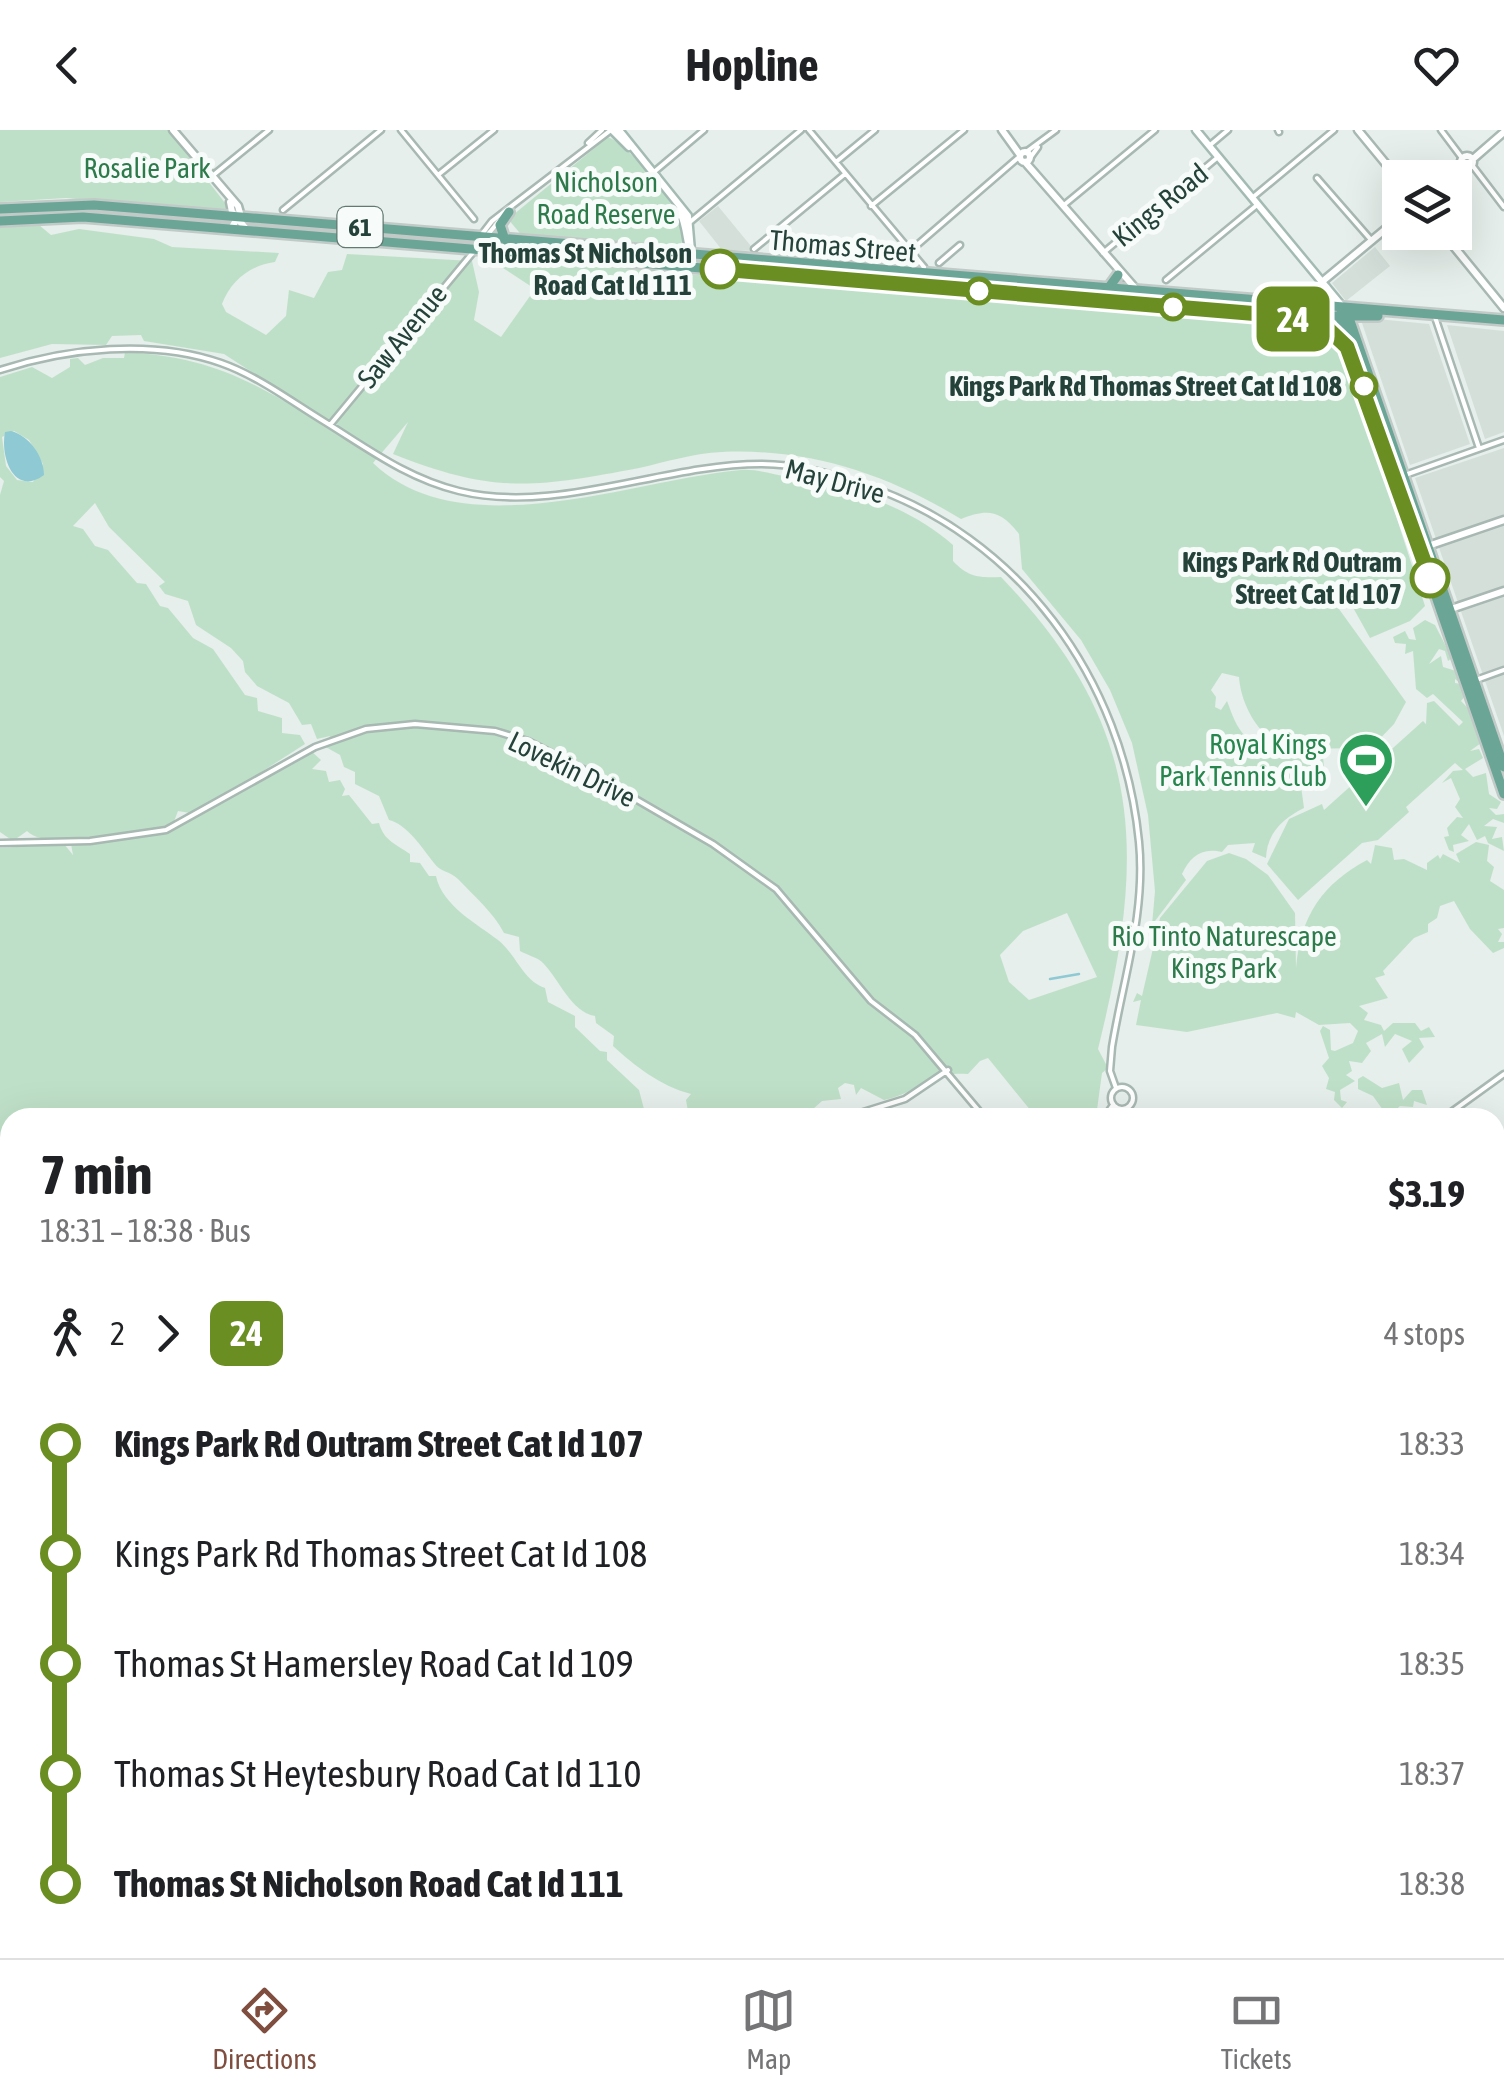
<!DOCTYPE html>
<meta charset="utf-8">
<style>
:root{--surface:#fff;--page:#f2f2f2;--text:#202124;--muted:#757577;--line:#e0e0e0;--accent:#7f4e3f}
body{margin:0;font-family:"Asap Condensed",sans-serif;background:var(--page);color:var(--text);height:100vh;display:flex;flex-direction:column;font-size:38px;white-space:nowrap}
*{box-sizing:border-box;margin:0}
p{font-size:32px;color:var(--muted)}
.icon{flex:none;width:55px;height:55px;fill:none;stroke:currentColor;stroke-width:2;stroke-linecap:round;stroke-linejoin:round}
.map{position:relative;flex:1;overflow:hidden}
.side{position:absolute;left:0px;top:978px;width:1505px;height:852px;display:flex;flex-direction:column;background:var(--surface);border-radius:30px 30px 0 0;box-shadow:0 10px 40px #0002}
.side>*{flex:none}
.badge{padding:0 20px;border-radius:15px;font-size:35px;line-height:65px}
.fabs{position:absolute;left:1382px;top:30px;display:grid;gap:20px}
.fabs a{display:grid;place-items:center;width:90px;height:90px;border-radius:0px;background:var(--surface);box-shadow:0 10px 40px #0002;font-size:50px}
.map>.badge{position:absolute;translate:-50% -50%;box-shadow:0 0 0 5px #fff}
.legs{display:flex;align-items:center;gap:15px;height:110px;padding:0 40px;font-size:32px}
.legs p{margin-inline-start:auto}
.overview{display:flex;align-items:center;justify-content:space-between;height:170px;padding:0 40px}
h1{font-size:55px;font-weight:700;line-height:75px}
ul{padding:0 40px;list-style:none}
li{display:flex;align-items:center;gap:35px;height:110px;font-size:38px}
li i{display:grid;place-items:center;width:15px;height:100%;margin:0 12px;background:currentColor}
li i::after{content:'';width:25px;height:25px;margin:-12px;border:8px solid;border-radius:50%;background:var(--surface)}
li p{margin-inline-start:auto}
li:first-child i{background:linear-gradient(#0000 50%,currentColor 0)}
li:last-child i{background:linear-gradient(currentColor 50%,#0000 0)}
header{display:flex;justify-content:space-between;align-items:center;height:130px;padding:0 40px;background:var(--surface);font-size:45px;font-weight:700}
.dock{display:flex;justify-content:space-around;align-items:center;height:140px;border-top:2px solid var(--line);background:var(--surface);font-size:28px;color:var(--muted)}
.dock a{display:grid;justify-items:center;gap:5px}
.dock .selected{color:var(--accent)}
.map>svg:first-child{display:block}
.built{fill:#d4dfda}
.green{fill:#bfe0c8;fill-rule:evenodd}
.water{fill:#8ec9d4}
.lines{fill:none;stroke-linecap:round;stroke-linejoin:round}
.stream{stroke:#8ec9d4;stroke-width:2.5}
.ferry{stroke:#1c6f80;stroke-width:2.5;stroke-dasharray:12 10;stroke-linecap:butt}
.minor-casing{stroke:#a8b8b2;stroke-width:9}
.tertiary-casing{stroke:#a8b8b2;stroke-width:11}
.secondary-casing{stroke:#a4bbb3;stroke-width:11}
.primary-casing{stroke:#c2cac8;stroke-width:14}
.trunk-casing{stroke:#c2cac8;stroke-width:14}
.motorway-casing{stroke:#c2cac8;stroke-width:15}
.minor{stroke:#fff;stroke-width:4}
.tertiary{stroke:#fff;stroke-width:6}
.secondary{stroke:#fff;stroke-width:6}
.primary{stroke:#6aa596;stroke-width:9}
.trunk{stroke:#4c8a7c;stroke-width:9}
.motorway{stroke:#2f6f62;stroke-width:10}
.rail{stroke:#5f7d75;stroke-width:2.5;stroke-dasharray:20 10;stroke-linecap:butt}
.line-1-casing{stroke:#fff;stroke-width:22}
.line-1{stroke:#6b8e23;stroke-width:15}
.stop-1-dot{fill:#fff;stroke:#6b8e23;stroke-width:5}
.labels{text-anchor:middle;stroke-width:10;stroke-linejoin:round;paint-order:stroke}
.shield{fill:#f7fbf9;stroke:#637a73;stroke-width:2.5}
.shield-label{font-size:25px;font-weight:bold;fill:#24423a}
.park-label{font-size:28px;fill:#2d7a4b;stroke:#f7fbf9}
.street-label{font-size:28px;fill:#24423a;stroke:#f7fbf9}
.stop-label{font-size:28px;font-weight:bold;fill:#24423a;stroke:#f7fbf9;text-anchor:end}
.leisure-label{font-size:28px;fill:#27864d;stroke:#f7fbf9;text-anchor:end}
</style>
<header><svg class="icon" aria-label="back" viewBox="0 0 24 24"><path d="M15 5l-7 7 7 7"/></svg>Hopline<svg class="icon" aria-label="heart" viewBox="0 0 24 24"><path d="M12 20l-8-8c-3-5 5-10 8-4 3-6 11-1 8 4z"/></svg></header>
<div class="map">
<svg width="1504" height="1828" viewBox="0 0 1504 1828">
<rect width="100%" height="100%" fill="#e6efeb"/>
<!-- built -->
<path class="built" d="M718,76L755,121L722,120L699,91Z
M1375,117L1390,136L1346,171L1332,153Z
M1367,188L1429,194L1470,314L1410,335L1362,193Z
M1447,195L1504,201V302L1485,309Z
M1504,318V606L1415,348Z"/>
<!-- green -->
<path class="green" d="M0,0H168L229,78L225,83L66,68L0,72Z
M608,7C631,16 698,92 679,119L524,108L508,89Z
M29,93L39,95L51,105L79,99L154,109L172,117L279,123L275,132C251,135 231,150 222,174L226,182L266,205L286,186L289,160L314,168L328,142L342,140L347,124L472,131L479,162L474,190L501,207L535,159L503,138L506,128L1190,188L1312,194L1343,221L1425,476L1410,491L1370,508L1346,465L1326,461L1406,572L1394,594L1371,618L1288,619C1260,609 1241,576 1239,547L1222,543L1211,560L1216,567L1215,577L1221,580L1227,571C1232,584 1236,597 1246,607C1254,615 1264,613 1268,627H1280L1283,621L1318,622L1323,627L1325,647L1313,646L1301,638L1294,655L1301,656L1304,678C1284,688 1267,702 1266,728L1252,722L1255,713L1228,715L1222,722C1201,717 1190,727 1182,744L1186,750L1152,795L1155,761L1148,685L1132,613L1110,560L1081,510L1022,439L1019,404C1001,381 989,378 961,389C887,344 809,318 722,322C694,323 666,332 639,338C534,358 494,364 393,324L408,292L373,333C463,419 635,349 741,340C756,339 772,344 787,347C847,357 906,374 953,415V431C968,447 979,448 1001,447C1147,598 1146,725 1098,919L1108,938L1102,943L1096,987H1036L988,928L980,931L968,944C923,941 924,961 884,970L861,958L856,965L854,955L845,953L838,958L841,969L822,971L804,987H689L686,970L691,964C660,956 635,936 613,916L614,906L596,893L595,886C571,882 559,849 543,833C539,828 527,825 520,821L519,807L504,803C493,782 474,766 458,749C450,741 440,742 434,733C423,719 407,694 389,690L379,666L355,654V642L344,637L340,625L324,616L330,606L317,609L311,594L302,595L289,573L257,556L245,542L243,531L231,518L196,495L188,471L165,464L159,456L165,452L109,397L95,373L73,396L83,399L95,416L108,420L137,453L146,454L160,476L168,478L193,508L213,519L245,565L257,568L258,581L282,588V603L300,605L305,614L196,684L178,681L173,694L159,699C133,703 44,721 27,701L13,711L0,702V365L4,351L0,347V247L32,237L52,248L70,237V229L78,228L85,235L103,228H124L125,222C189,226 229,239 284,271L287,265L224,224L144,211L141,205L112,206L106,215L52,214L0,228V96ZM14,301L29,310L43,334L33,352L17,350L6,336L2,307ZM1067,783L1097,847L1029,870L1009,852L1000,825L1023,801Z
M1425,490L1435,495L1452,528L1448,531L1445,521L1439,519L1429,534L1441,526L1443,537L1456,541L1460,553L1455,549V553L1461,554L1465,566L1461,571L1470,580L1481,613L1470,621L1479,619L1483,628L1465,639L1473,647L1486,643L1489,664L1501,672L1497,679L1489,678L1496,685L1504,684V693L1493,689L1484,696L1497,697L1492,709L1502,707L1504,721L1488,713L1485,706L1477,710L1469,694L1461,705L1469,711L1453,715L1454,722L1449,720L1444,707L1449,706L1447,698L1457,687L1463,688L1455,677L1460,669L1451,648L1442,653L1453,641L1463,640L1455,633L1406,677L1409,682L1378,710L1362,713L1298,770L1267,734L1289,689L1322,674L1324,680L1423,591L1426,594L1427,573L1434,571L1459,596L1463,592L1433,564L1427,568L1416,559L1413,521L1405,524L1406,514L1395,513L1393,507L1405,501L1409,509L1416,510L1413,498Z
M311,621L321,630L312,639L326,641L329,652L340,650L345,659L342,666L349,665L372,694L379,693C384,711 396,714 410,724V732L420,733L429,746H436C442,776 479,795 498,810C516,824 523,851 545,858L548,872L575,886V897L600,921L607,922V930L639,960L646,987L10,988V1040L0,1034V718L64,714L73,725L71,714L77,712L168,701Z
M1476,712L1489,715L1487,731L1494,737L1490,751L1504,760V798L1498,799L1502,804L1498,812H1504V818L1493,823L1470,799L1454,771L1440,776L1437,788L1428,794V802L1414,808L1383,841L1385,845L1375,848L1388,868L1359,876L1368,883L1364,890L1381,895L1384,901L1393,893H1415L1421,901L1429,897L1435,907L1419,908L1424,917L1409,933L1402,919L1412,911L1395,904L1385,917L1382,904L1366,913L1371,921L1362,933L1349,931L1352,941L1346,945L1355,951L1340,960L1341,970L1347,972L1342,978L1334,970L1335,962L1326,959L1329,948L1322,936L1329,928L1320,901L1323,896L1330,900L1331,920L1335,921L1353,913L1358,901L1350,893L1319,895L1296,882L1295,888L1277,883L1187,902L1136,895L1141,870L1133,872L1137,863L1142,866L1160,788L1207,731L1229,723L1246,729L1268,745L1295,783L1296,838C1301,784 1323,754 1367,730L1371,734L1375,715L1392,718L1394,730L1404,729L1427,740V733L1438,725L1440,729L1443,724L1460,733L1456,724Z
M1363,946L1382,958L1399,953L1403,970L1412,960H1422L1427,975L1414,971L1413,977L1400,976L1388,987L1373,966L1358,959V949Z"/>
<!-- water -->
<path class="water" d="M11,301C29,306 44,326 44,345C14,367 0,327 5,302Z
M0,1125L10,1131V1820H724L718,1828H0Z
M1495,1473L1504,1474V1828H1053L1058,1820H1495Z"/>
<g class="lines">
<!-- stream -->
<path class="stream" d="M1050,849L1079,844"/>
<!-- ferry -->
<path class="ferry" d="M0,1678L10,1675
M1495,1756L1504,1761"/>
<!-- minor casing -->
<g class="minor-casing">
<path id="minor" d="M401,0L474,89
M809,0L924,137L916,155
M1278,0L1279,2
M1441,0L1462,28
M588,13L602,0
M1209,16L1228,0
M1026,22L1056,0
M1030,28L1038,17
M836,32L875,0
M1472,35L1504,77
M654,42L704,0
M438,45L494,0
M211,47L269,0
M1317,48L1372,111
M1252,68L1334,0
M1064,75L1155,0
M871,76L964,0
M283,80L381,0
M690,92L801,0
M482,104L492,91L611,0
M754,119L845,44
M909,122L1019,27
M1103,123L1218,27
M939,133L960,115
M1166,150L1257,75
M1434,184L1479,318
M0,240C67,218 153,209 221,233C258,246 292,272 325,292C370,320 407,348 459,361C557,385 662,334 761,334C796,334 829,343 862,354C1019,405 1123,549 1139,712C1146,783 1123,849 1112,917L1110,941L1116,958
M330,295L499,91
M1405,345L1504,310
M1476,550L1504,540
M0,713L90,711L166,700L315,617L366,599L415,594L495,601L528,611L589,642L713,714L776,759L871,871L915,905L985,988
M1111 968a11 11 0 1 1 22 0a11 11 0 1 1-22 0Z
M1127,978L1134,988
M844,988L905,969L948,940
M1104,988L1113,975
M1443,988L1504,944
M0,1038L10,1043
M791,1828L798,1820
M1029,1828L1034,1820"/>
</g>
<!-- tertiary casing -->
<g class="tertiary-casing">
<path id="tertiary" d="M173,0L238,76L240,83L231,99
M1002,0L1020,25
M1358,0L1400,51
M1020 27a5 5 0 1 1 10 0a5 5 0 1 1-10 0Z
M1461 32a6 6 0 1 1 12 0a6 6 0 1 1-12 0Z
M1473,29L1504,2
M1025,32L1135,158
M1448,48L1464,37
M230,72L232,82L247,100
M1442,102L1504,178
M1323,151L1400,87
M1425,417L1504,390
M1448,480L1504,461
M915,1828L919,1820"/>
</g>
<!-- secondary casing -->
<g class="secondary-casing">
<path id="secondary" d="M612,0L629,17
M619,0L688,86L691,121L681,135
M1196,0L1342,176
M679,80C689,99 685,117 695,137"/>
</g>
<!-- primary casing -->
<g class="primary-casing">
<path id="primary" d="M0,79L94,75L1504,190
M0,91L83,87L1284,186H1378
M505,110L500,95L509,82
M1107,160L1118,145
M1313,175L1324,169V160
M1339,185L1504,664
M1348,185L1504,637
M1298,190L1327,198L1345,213
M1495,1133L1504,1130
M1495,1159L1504,1157"/>
</g>
<!-- trunk casing -->
<g class="trunk-casing">
<path id="trunk" d="M0,1108L10,1115
M1495,1434L1504,1433
M1495,1440H1504"/>
</g>
<!-- motorway casing -->
<g class="motorway-casing">
<path id="motorway" d="M1495,1271L1504,1268
M1495,1298L1504,1297
M1495,1308H1504
M1495,1322L1504,1323
M1495,1333H1504
M1495,1345L1504,1347
M730,1828L736,1820
M762,1828L767,1820"/>
</g>
<!-- minor -->
<use href="#minor" class="minor"/>
<!-- tertiary -->
<use href="#tertiary" class="tertiary"/>
<!-- secondary -->
<use href="#secondary" class="secondary"/>
<!-- primary -->
<use href="#primary" class="primary"/>
<!-- trunk -->
<use href="#trunk" class="trunk"/>
<!-- motorway -->
<use href="#motorway" class="motorway"/>
<!-- rail -->
<path class="rail" d="M1495,1318L1504,1319
M748,1828L754,1820"/>
</g>
<g class="lines">
<!-- line-1 casing -->
<g class="line-1-casing">
<path id="line-1" d="M720,139L1284,186L1327,198L1347,217L1430,448"/>
</g>
<!-- line-1 -->
<use href="#line-1" class="line-1"/>
</g>
<!-- icons -->
<defs>
<g id="stadium-pin" transform="scale(2.875)"><path d="M0 17L-7.5 6A9.5 9.5 0 1 1 7.5 6Z" fill="#2e9e5b" stroke="#f7fbf9"/><path d="M0-5a6.5 5 0 1 0 0 10a6.5 5 0 1 0 0-10ZM-3.5-1.8h7v3.6h-7Z" fill="#fff"/></g>
</defs>
<g fill-rule="evenodd">
<use href="#stadium-pin" x="1366" y="630"/>
</g>
<!-- markers -->
<g class="stop-1-dot">
<circle cx="720" cy="139" r="18"/>
<circle cx="979" cy="161" r="12"/>
<circle cx="1173" cy="177" r="12"/>
<circle cx="1364" cy="256" r="12"/>
<circle cx="1430" cy="448" r="18"/>
</g>
<g class="labels">
<!-- shield labels -->
<rect class="shield" x="337.5" y="77" width="45" height="40" rx="8"/>
<g class="shield-label">
<text x="360" y="106">61</text>
</g>
<!-- park labels -->
<g class="park-label">
<text x="147" y="48">Rosalie Park</text>
<text x="606" y="62">Nicholson<tspan x="606" dy="32">Road Reserve</tspan></text>
<text x="1224" y="816">Rio Tinto Naturescape<tspan x="1224" dy="32">Kings Park</tspan></text>
</g>
<!-- street labels -->
<g class="street-label">
<text transform="translate(1160 75) rotate(-39)" y="10">Kings Road</text>
<text transform="translate(843 116) rotate(5)" y="10">Thomas Street</text>
<text transform="translate(402 206) rotate(-51)" y="10">Saw Avenue</text>
<text transform="translate(835 351) rotate(15)" y="10">May Drive</text>
<text transform="translate(572 639) rotate(26)" y="10">Lovekin Drive</text>
</g>
<!-- stop labels -->
<g class="stop-label">
<text x="692" y="133">Thomas St Nicholson<tspan x="692" dy="32">Road Cat Id 111</tspan></text>
<text x="1342" y="266">Kings Park Rd Thomas Street Cat Id 108</text>
<text x="1402" y="442">Kings Park Rd Outram<tspan x="1402" dy="32">Street Cat Id 107</tspan></text>
</g>
<!-- leisure labels -->
<g class="leisure-label">
<text x="1327" y="624">Royal Kings<tspan x="1327" dy="32">Park Tennis Club</tspan></text>
</g>
</g>
</svg>
<div class="fabs">
<a><svg class="icon" aria-label="layers" viewBox="0 0 24 24"><path d="M12 4l9 5-9 5-9-5zM3 14l9 5 9-5"/></svg></a>
</div>
<b class="badge" style="left:1293px;top:189px;background:#6b8e23;color:#fff">24</b>
<section class="side">
<div class="overview"><div><h1>7 min</h1><p>18:31 – 18:38 · Bus</p></div><b>$3.19</b></div>
<div class="legs"><svg class="icon" aria-label="walk" viewBox="0 0 24 24"><circle cx="13" cy="4" r="2"/><path d="M13 8l-2 6 4 7M11 14l-3 7M7 12l3-4h3l4 4"/></svg>2<svg class="icon" aria-label="forward" viewBox="0 0 24 24"><path d="M9 5l7 7-7 7"/></svg><b class="badge" style="background:#6b8e23;color:#fff">24</b><p>4 stops</p></div>
<ul>
<li><i style="color:#6b8e23"></i><b>Kings Park Rd Outram Street Cat Id 107</b><p>18:33</p></li>
<li><i style="color:#6b8e23"></i><span>Kings Park Rd Thomas Street Cat Id 108</span><p>18:34</p></li>
<li><i style="color:#6b8e23"></i><span>Thomas St Hamersley Road Cat Id 109</span><p>18:35</p></li>
<li><i style="color:#6b8e23"></i><span>Thomas St Heytesbury Road Cat Id 110</span><p>18:37</p></li>
<li><i style="color:#6b8e23"></i><b>Thomas St Nicholson Road Cat Id 111</b><p>18:38</p></li>
</ul>
</section>
</div>
<nav class="dock">
<a class="selected"><svg class="icon" aria-label="directions" viewBox="0 0 24 24"><path d="M12 3l9 9-9 9-9-9zM9 14v-3h6M13 9l2 2-2 2"/></svg>Directions</a>
<a><svg class="icon" aria-label="map" viewBox="0 0 24 24"><path d="M3 6l6-2 6 2 6-2v14l-6 2-6-2-6 2zM9 4v14M15 6v14"/></svg>Map</a>
<a><svg class="icon" aria-label="tickets" viewBox="0 0 24 24"><path d="M3 7h18v10H3zM15 7v10"/></svg>Tickets</a>
</nav>
